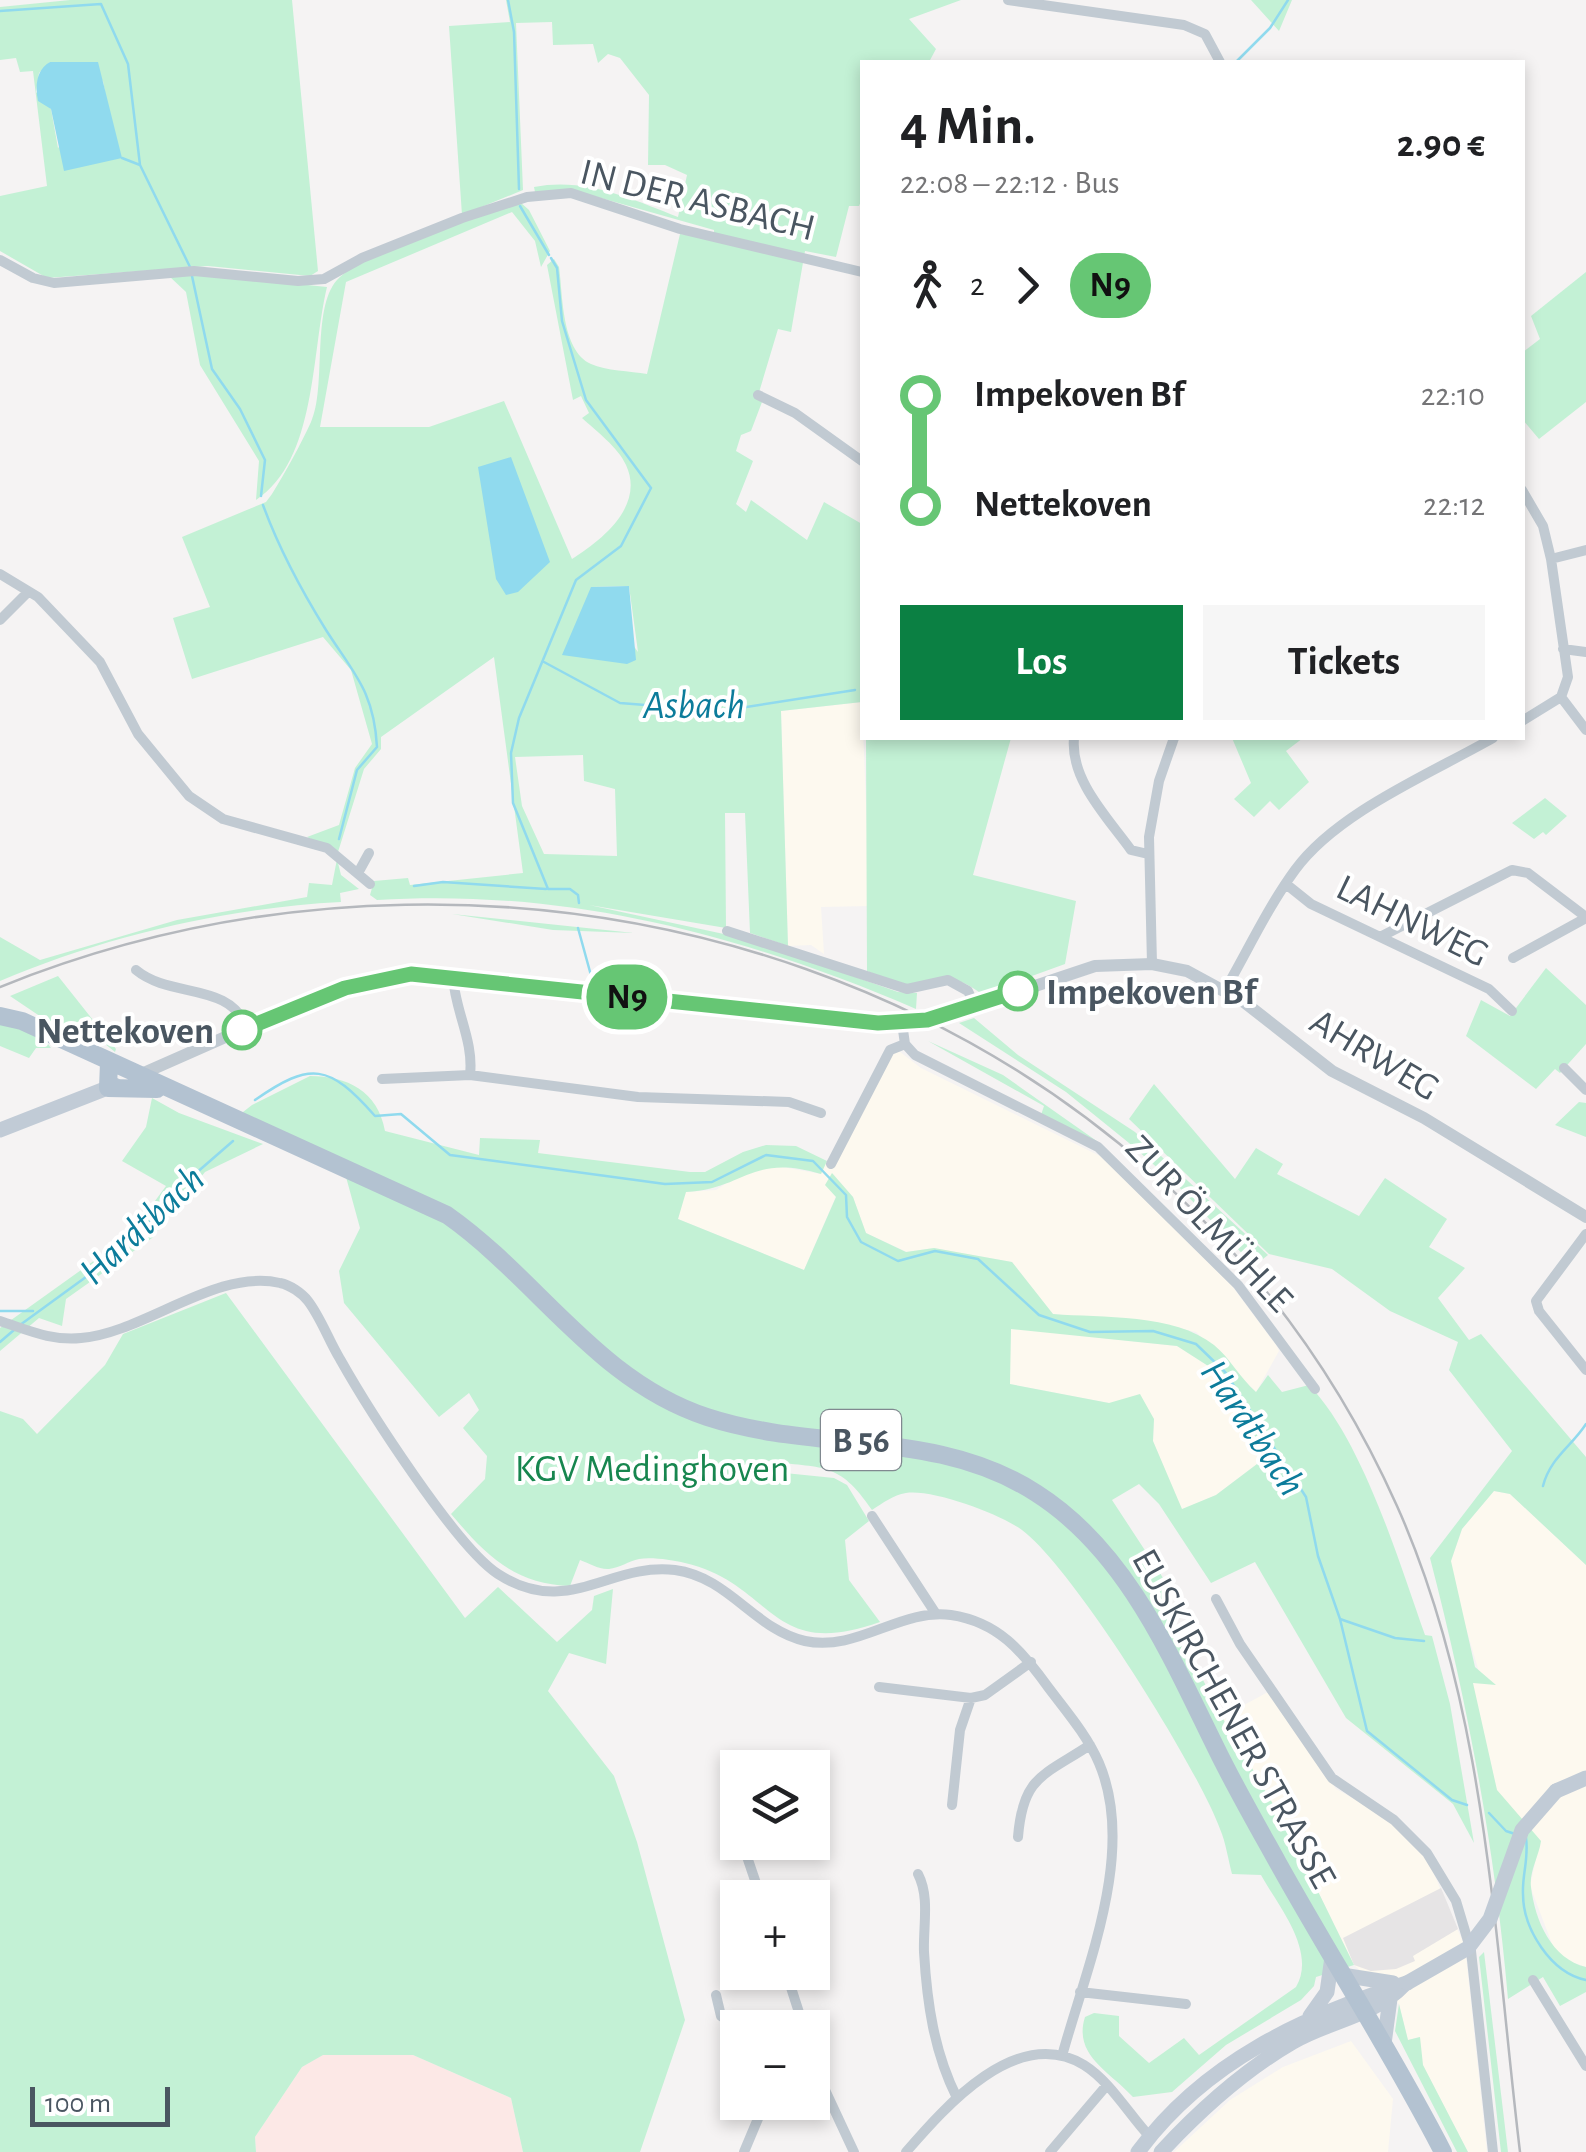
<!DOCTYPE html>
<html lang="de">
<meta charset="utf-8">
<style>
:root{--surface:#fff;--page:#f6f6f6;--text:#202124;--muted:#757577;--accent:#0b8043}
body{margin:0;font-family:"Alegreya Sans",sans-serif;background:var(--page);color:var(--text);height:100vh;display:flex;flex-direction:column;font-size:38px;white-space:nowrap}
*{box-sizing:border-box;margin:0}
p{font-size:32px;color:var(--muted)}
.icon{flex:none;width:55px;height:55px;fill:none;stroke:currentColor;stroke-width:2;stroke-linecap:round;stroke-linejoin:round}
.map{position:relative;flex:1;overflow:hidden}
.details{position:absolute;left:860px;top:60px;width:665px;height:680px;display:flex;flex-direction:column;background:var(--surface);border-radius:0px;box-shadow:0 5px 15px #0003}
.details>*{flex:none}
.badge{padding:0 20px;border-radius:32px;font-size:35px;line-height:65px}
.controls{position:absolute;left:720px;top:1750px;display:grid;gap:20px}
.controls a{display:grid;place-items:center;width:110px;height:110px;border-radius:0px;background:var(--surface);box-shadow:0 5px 15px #0003;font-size:50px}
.scale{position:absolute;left:30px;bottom:25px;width:140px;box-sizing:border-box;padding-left:10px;border:5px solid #4a5661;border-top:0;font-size:28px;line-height:35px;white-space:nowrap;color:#4a5661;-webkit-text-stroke:8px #fff;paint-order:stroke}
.map>.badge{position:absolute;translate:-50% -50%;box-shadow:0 0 0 5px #fff}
.legs{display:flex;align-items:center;gap:15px;height:110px;padding:0 40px;font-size:32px}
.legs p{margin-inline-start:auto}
.overview{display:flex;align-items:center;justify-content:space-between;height:170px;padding:0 40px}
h1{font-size:55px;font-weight:700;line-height:75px}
.action{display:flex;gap:20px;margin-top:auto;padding:20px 40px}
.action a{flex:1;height:115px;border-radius:0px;background:var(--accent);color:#fff;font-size:40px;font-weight:700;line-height:115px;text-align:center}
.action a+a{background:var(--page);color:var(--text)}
ul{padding:0 40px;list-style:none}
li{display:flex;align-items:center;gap:35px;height:110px;font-size:38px}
li i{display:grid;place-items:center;width:15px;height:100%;margin:0 12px;background:currentColor}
li i::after{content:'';width:25px;height:25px;margin:-12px;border:8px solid;border-radius:50%;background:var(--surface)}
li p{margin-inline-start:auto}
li:first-child i{background:linear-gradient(#0000 50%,currentColor 0)}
li:last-child i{background:linear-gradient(currentColor 50%,#0000 0)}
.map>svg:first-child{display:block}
.commercial{fill:#fdf9ef}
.education{fill:#e6e4e5}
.medical{fill:#fce8e6}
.green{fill:#c3f1d5;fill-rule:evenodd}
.water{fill:#90daee}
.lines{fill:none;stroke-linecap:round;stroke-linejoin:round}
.stream{stroke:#90daee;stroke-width:2.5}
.minor{stroke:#c1cad2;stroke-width:10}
.tertiary{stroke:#c1cad2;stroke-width:12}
.secondary{stroke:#c1cbd6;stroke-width:15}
.primary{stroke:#b3c2d1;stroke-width:18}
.rail{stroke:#b5b8bd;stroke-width:2.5}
.secondary-bridge{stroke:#c1cbd6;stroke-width:15}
.line-1-casing{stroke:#fff;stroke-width:22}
.line-1{stroke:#66c674;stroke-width:15}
.stop-1-dot{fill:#fff;stroke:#66c674;stroke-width:5}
.labels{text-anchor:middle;stroke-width:8;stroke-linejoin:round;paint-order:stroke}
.shield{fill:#fff;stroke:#808990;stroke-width:2.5}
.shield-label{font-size:35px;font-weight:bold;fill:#4a5661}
.street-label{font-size:38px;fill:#4a5661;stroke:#fff}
.stop-label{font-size:38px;font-weight:bold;fill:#4a5661;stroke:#fff;text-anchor:start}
.park-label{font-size:38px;fill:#17864f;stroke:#fff}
.water-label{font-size:40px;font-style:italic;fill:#0c7c9b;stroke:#fff}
</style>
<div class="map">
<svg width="1586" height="2152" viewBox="0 0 1586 2152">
<rect width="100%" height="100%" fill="#f5f3f3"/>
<!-- commercial -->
<path class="commercial" d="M862,702L870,906L821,907L824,954L811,945L788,946L781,711Z
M895,1048L921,1068L1100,1156L1138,1191L1232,1286L1276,1345L1279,1351L1256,1392L1196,1332L1159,1324L1053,1314L1012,1262L934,1248L907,1252L866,1233L853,1197L833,1174L826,1185L836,1196L804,1270L678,1219L685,1192L716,1190L739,1175L771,1165L821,1174L827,1161L832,1162Z
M1011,1328L1177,1346L1216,1371L1229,1387L1261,1461L1216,1495L1182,1510L1153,1441L1154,1419L1109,1403L1009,1384Z
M1494,1491L1510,1494L1586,1565V1967L1563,1959L1554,1949L1530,1886L1540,1841L1497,1791L1472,1682H1482L1451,1577V1561L1462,1529Z
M1268,1692L1336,1789L1384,1815L1426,1855L1465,1947L1487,2152H1468L1422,2064L1419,2037L1408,2040L1399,2004L1354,1965L1287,1828L1222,1717Z
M1351,2041L1393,2099L1388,2152H1174L1230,2100L1283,2067Z"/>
<!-- education -->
<path class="education" d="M1441,1888L1458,1929L1413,1956L1415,1961L1396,1969L1371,1971L1354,1965L1343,1938Z"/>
<!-- medical -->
<path class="medical" d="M322,2055H413L511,2098L523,2152H256L255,2137L302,2067Z"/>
<!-- green -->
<path class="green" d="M70,0H292L318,271L310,276L208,266L47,278L0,251V196L47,186L33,71L20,72L16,58L0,60V7ZM50,62L67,63L103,81L106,98L58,148L51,109L36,92L39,73Z
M506,0H961L909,19L936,49L929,62H862V199L859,206H849L836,257L805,251L791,332L778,329L757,399L762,402L751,431L741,435L736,451L753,461L736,504L746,512L751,500L807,540L824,502L862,524V702L781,711L788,946L750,933L745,813H725L726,928L589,905L747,939L898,992L917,993L916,1009C744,935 566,888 377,900L370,895L374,881L408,878L410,885L523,873L494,657L381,737V749L364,769L338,852L307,837L339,825L355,768L372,744L351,670L323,637L192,679L173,618L210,607L182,537L266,502L272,494C286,471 301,444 311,422C327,388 311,309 337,280C366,248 477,217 520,202L529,210L550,251L541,267L535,241L512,212L346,282L320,427H429L504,401L572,559C602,540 645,506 626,465C618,447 596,431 582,418L589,413L581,396L573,400L547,265L554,259L559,267C563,294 561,350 591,364C606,371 630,371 647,374L680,234L714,238V230L583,193L535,192L534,187C585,177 632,199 678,217L687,175L665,165H648L649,95L620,58L608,54L598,63L593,44L553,45L552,22L516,23L523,190L462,215L449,26L510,22ZM629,586L638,652L591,587ZM583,755L584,781L615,789L617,856L544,854L522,806L515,757Z
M1251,0H1292L1279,31Z
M1586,272V402L1539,439L1523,420V352L1540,339L1531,316Z
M212,275L327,287C311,353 317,460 256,500L259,461L200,365L186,292L169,276Z
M866,738H1011L973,875L1076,901L1065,964L982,994C942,965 944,989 906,985C893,984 879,976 867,971Z
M1232,738H1303L1286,751L1309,782L1279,810L1270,801L1254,817L1234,799L1251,783Z
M1545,798L1567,816L1546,835L1543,832L1534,839L1512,823Z
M337,859L341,875L359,889L340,893L341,902C225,908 106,936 0,981V937L40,960L177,920L307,897L309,883L332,885Z
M452,914L634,933L553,930Z
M1546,968L1586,1005V1044L1560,1073L1555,1069L1536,1089L1466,1036L1481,1000L1510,1016Z
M58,976L116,1049L115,1052L89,1031L53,1025L10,996Z
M974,1018L1018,1055L1135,1132L1268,1255L1254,1266L1177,1185L1129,1143L1066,1092L959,1023Z
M0,1021L45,1040L51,1048H36L29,1058L0,1046Z
M928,1041L1003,1075L1101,1144L1041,1115L1044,1106Z
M310,1076C347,1076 378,1091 385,1131L479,1155L480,1138L540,1140L538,1153L690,1172H705L743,1152L766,1145L796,1146L827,1161L821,1174C751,1153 745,1189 686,1192L678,1219L804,1270L836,1197L825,1185L832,1173L853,1197L866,1233L906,1252L934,1248L1012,1262L1053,1314C1102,1318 1174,1313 1214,1345C1230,1358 1240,1378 1256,1392L1268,1375L1282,1392L1309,1385C1363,1441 1399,1562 1425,1635L1432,1636L1450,1704L1474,1843L1453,1804L1346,1718L1255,1562L1211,1583L1159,1504L1139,1484L1112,1500L1169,1587L1165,1606L1222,1717L1287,1828L1354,1965L1316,1977L1314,1986L1301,2000L1226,2045L1172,2092L1133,2097C1109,2071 1073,2055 1085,2017L1094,2013L1119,2016V2036L1149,2063L1184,2038L1199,2055L1296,1987C1317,1951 1278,1906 1261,1875L1232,1874C1228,1859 1226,1843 1220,1829C1197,1766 1073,1568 1022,1530C1000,1514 933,1489 906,1493C893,1495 883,1503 872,1510C838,1460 823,1469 766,1461L765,1471L834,1478L847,1485L869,1521L845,1540L849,1580L880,1622C768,1662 775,1584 685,1563C672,1560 652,1557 639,1559C629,1561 619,1568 609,1569C600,1570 588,1563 580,1560L570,1586C513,1584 485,1554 451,1514L485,1479L487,1456L463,1428L479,1410L469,1393L439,1417L344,1303L339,1271L360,1228L343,1166L234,1119L252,1105ZM1011,1329L1177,1346L1216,1371L1229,1387L1261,1461L1216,1495L1182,1509L1153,1441L1154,1419L1140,1394L1109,1403L1010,1384Z
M1154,1084L1235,1179L1256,1148L1283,1164L1277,1174L1359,1216L1385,1178L1447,1219L1429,1247L1465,1268L1438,1298L1469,1340L1481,1334L1586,1457V1565L1510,1494L1494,1491L1462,1529L1451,1561L1475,1667L1496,1685L1473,1683L1497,1790L1541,1841C1539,1856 1529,1872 1531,1887C1535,1921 1552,1959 1586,1967V1992L1560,2006L1543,1977L1508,1999C1495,1849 1468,1704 1430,1558L1512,1451L1449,1370L1458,1342L1390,1311L1332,1269L1269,1254L1129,1119Z
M152,1098L179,1113L263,1144L205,1172L152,1238L66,1299L62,1326L39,1318L0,1351V1328L130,1235L166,1186L122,1161L146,1127Z
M1579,1102L1586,1103V1137L1555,1125Z
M226,1293L465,1618L498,1587L557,1642L592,1610L594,1596L613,1589L606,1664L569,1653L548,1691L614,1776L637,1842L685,2020L640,2152H523L511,2098L413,2055H323L302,2067L255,2137L256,2152H0V1411L23,1419L37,1434L105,1365L123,1334Z
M1484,1952L1508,2152H1501L1479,1957Z
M1399,2004L1408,2040L1420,2037L1423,2065L1468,2152H1457L1395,2031Z"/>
<!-- water -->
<path class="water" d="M50,62H98L122,158L64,171L51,109L38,101C35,86 36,70 50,62Z
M511,457L550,562L518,592L506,595L496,579L478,467Z
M629,586L636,660L627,664L562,655L591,587Z"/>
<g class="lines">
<!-- stream -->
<path class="stream" d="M508,0L514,32L519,189
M0,11L101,4L128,64L140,165L190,267
M1236,62L1270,28L1288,0
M122,158L140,165
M520,206L549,255
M551,258L557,268L562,321L586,400L651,488L621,546L576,580L519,718L511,753L513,803L548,889H570L578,895L579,903
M192,276L212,369L240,409L265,460L261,496
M263,505C278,546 303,593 326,630C354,674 374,691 377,747L357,770L339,839
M544,662L620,703L721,711L855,690
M414,886L443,882L546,889
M578,928L592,979
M255,1100C311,1061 329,1064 375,1116L401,1114L450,1155L665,1184L712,1182L766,1155L813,1161L846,1195L847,1217L861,1242L898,1261L935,1251L978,1259L1039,1315L1090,1332L1153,1331L1196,1344L1225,1372L1306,1497L1318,1556L1340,1619L1367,1731L1452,1800L1467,1805
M0,1311H33
M20,1325L134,1242L172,1194L233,1141
M0,1342L14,1330
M1543,1486C1550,1458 1572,1446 1586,1424
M1340,1619L1395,1638L1424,1641
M1489,1813L1506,1831L1515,1834
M1526,1838C1529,1858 1522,1875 1523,1894C1523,1929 1551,1973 1586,1980"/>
<!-- minor -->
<path class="minor" d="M1008,0L1184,25L1205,34L1220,62
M0,260L33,278L54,283L194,271L298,281L324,279L362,258L462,218L527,197L571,193L680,229L862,272
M758,395L795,413L862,461
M1522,490L1543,526L1551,559L1568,677L1561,697L1522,721
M1551,559L1586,550
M0,574L38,597L100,662L138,734L189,796L223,819L327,848L370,884
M0,620L27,593
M1563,649L1586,652
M1561,697L1586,730
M1074,738C1070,780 1108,818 1131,850L1148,854
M358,873L369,853
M1286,884L1311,904L1489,989L1512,1011
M727,931L907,989L948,980L968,991L975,1006
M1380,937L1512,870L1528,873L1586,917
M1513,958L1586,918
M1152,964L1149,837L1159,781L1174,738
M136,970C171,999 229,981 247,1028
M453,977C455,1011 474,1041 470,1075
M1225,990C1248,950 1268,907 1295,870C1337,812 1432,773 1493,738
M902,1023L905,1044L915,1055L1098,1147L1238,1285L1315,1389
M1564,1068L1586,1090
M382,1079L470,1075L638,1097L789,1102L821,1113
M831,1164L890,1050L905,1044
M1586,1234L1536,1301L1539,1311L1586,1370
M0,1321C28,1330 51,1341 81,1338C144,1333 216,1268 280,1283C290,1285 302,1293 308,1301C321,1318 329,1341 340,1359C367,1407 456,1547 498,1574C568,1619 609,1562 675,1570C729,1577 755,1630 805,1641C858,1652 900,1608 951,1615C998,1622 1022,1651 1048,1687C1066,1711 1087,1735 1099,1763C1137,1852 1086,1968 1062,2056
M872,1516L936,1614
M1216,1599L1240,1644L1332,1778L1394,1820L1427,1853L1456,1901L1471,1951L1493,2152
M879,1687L971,1698L985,1695L1031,1662
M730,1774L732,1816L738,1831
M952,1805L960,1730L971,1698
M1018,1837C1023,1776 1043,1776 1090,1745
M742,1842L761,1898
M918,1874C930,1897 923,1926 924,1952C927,2003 934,2052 957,2098
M786,1972L804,2028
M1533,1980L1586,2066
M1080,1992L1186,2004
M716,1995L721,2016L739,2028
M812,2062L854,2152
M744,2152L765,2102
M906,2152C945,2107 1017,2024 1084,2065C1111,2082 1129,2115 1151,2138
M1050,2152L1107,2085"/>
<!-- tertiary -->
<path class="tertiary" d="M137,1076L314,998L397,975L902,1023L948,1015L1095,966L1152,964L1187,971L1244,1002L1332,1071L1424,1118L1586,1217"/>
<!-- secondary -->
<path class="secondary" d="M0,1130L115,1085
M1556,1791L1586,1778
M1342,1975L1393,1983
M1310,2016L1327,1992L1332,1957
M1384,2044L1390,1999
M1138,2152C1205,2061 1303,2017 1407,1983
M1161,2152C1200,2110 1243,2071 1293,2042C1329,2021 1375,2016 1404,1985"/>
<!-- primary -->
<path class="primary" d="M0,1016L22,1021L447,1215C538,1279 597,1381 707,1417C817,1453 935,1428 1036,1493C1129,1552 1173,1662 1220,1756C1238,1792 1258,1827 1278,1863C1332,1960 1392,2053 1443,2152
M109,1063L108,1088L157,1089"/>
<!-- rail -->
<path class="rail" d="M0,987C522,776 1161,977 1397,1506C1487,1707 1494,1936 1520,2152"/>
<!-- secondary-bridge -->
<path class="secondary-bridge" d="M1407,1983L1468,1948L1490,1919L1522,1830L1556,1791"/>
</g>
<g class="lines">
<!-- line-1 casing -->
<g class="line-1-casing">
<path id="line-1" d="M242,1030L345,988L411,974L878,1023L927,1020L1018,991"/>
</g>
<!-- line-1 -->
<use href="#line-1" class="line-1"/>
</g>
<!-- markers -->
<g class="stop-1-dot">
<circle cx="1018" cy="991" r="18"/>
<circle cx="242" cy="1030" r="18"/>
</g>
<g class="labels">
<!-- shield labels -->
<rect class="shield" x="821" y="1410" width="80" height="60" rx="8"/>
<g class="shield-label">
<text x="861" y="1452">B 56</text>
</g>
<!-- street labels -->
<g class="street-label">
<text transform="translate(698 199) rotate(14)" y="13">IN DER ASBACH</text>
<text transform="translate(1413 920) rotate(26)" y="13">LAHNWEG</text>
<text transform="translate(1375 1054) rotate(31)" y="13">AHRWEG</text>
<text transform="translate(1210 1223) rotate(47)" y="13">ZUR ÖLMÜHLE</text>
<text transform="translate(1235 1718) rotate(61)" y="13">EUSKIRCHENER STRASSE</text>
</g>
<!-- stop labels -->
<g class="stop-label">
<text x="1046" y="1004">Impekoven Bf</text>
<text x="214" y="1043" text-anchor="end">Nettekoven</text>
</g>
<!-- park labels -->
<g class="park-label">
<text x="652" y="1481">KGV Medinghoven</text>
</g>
<!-- water labels -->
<g class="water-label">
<text x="694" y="718">Asbach</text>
<text transform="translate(141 1224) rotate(-43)" y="14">Hardtbach</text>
<text transform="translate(1254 1427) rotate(56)" y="14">Hardtbach</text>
</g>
</g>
</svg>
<div class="controls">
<a><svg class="icon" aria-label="layers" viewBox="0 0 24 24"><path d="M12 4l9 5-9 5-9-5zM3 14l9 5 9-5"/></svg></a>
<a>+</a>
<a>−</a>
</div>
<div class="scale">100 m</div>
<b class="badge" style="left:627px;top:997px;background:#66c674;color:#111">N9</b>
<section class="details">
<div class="overview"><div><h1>4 Min.</h1><p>22:08 – 22:12 · Bus</p></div><b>2.90 €</b></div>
<div class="legs"><svg class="icon" aria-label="walk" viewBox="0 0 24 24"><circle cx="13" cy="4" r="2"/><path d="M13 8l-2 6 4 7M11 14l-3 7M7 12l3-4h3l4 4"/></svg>2<svg class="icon" aria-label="forward" viewBox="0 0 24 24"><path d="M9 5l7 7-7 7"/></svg><b class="badge" style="background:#66c674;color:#111">N9</b></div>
<ul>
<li><i style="color:#66c674"></i><b>Impekoven Bf</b><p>22:10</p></li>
<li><i style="color:#66c674"></i><b>Nettekoven</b><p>22:12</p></li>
</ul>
<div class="action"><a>Los</a><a>Tickets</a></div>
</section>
</div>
